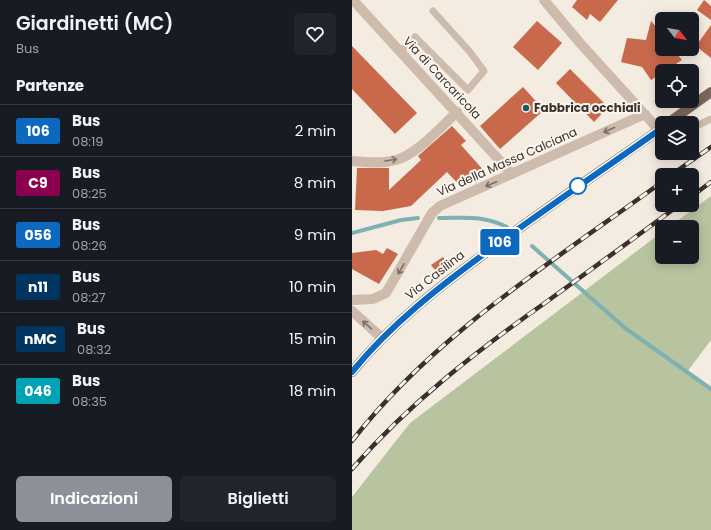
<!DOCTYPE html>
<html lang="it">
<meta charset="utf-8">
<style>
:root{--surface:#171b24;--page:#20242c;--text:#f1f3f6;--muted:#9ea1a6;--line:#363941;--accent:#8c9099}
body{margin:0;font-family:Poppins,sans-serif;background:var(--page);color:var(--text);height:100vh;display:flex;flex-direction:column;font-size:15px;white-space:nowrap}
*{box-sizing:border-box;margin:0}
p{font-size:13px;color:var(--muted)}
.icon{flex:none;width:22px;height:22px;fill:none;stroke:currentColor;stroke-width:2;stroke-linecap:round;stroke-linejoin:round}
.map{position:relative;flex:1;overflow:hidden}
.details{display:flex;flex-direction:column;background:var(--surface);width:352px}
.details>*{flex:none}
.badge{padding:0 8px;border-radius:3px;font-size:14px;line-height:26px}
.needle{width:26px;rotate:121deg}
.buttons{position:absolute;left:303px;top:12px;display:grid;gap:8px}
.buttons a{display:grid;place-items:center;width:44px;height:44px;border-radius:6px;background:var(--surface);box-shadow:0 2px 10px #0003;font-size:20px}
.map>.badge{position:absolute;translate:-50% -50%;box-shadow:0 0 0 2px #fff}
h2{padding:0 16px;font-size:15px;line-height:36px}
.round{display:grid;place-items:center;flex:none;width:42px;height:42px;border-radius:6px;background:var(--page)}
.head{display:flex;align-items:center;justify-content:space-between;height:68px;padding:0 16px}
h1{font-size:19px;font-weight:600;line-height:30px}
.button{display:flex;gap:8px;margin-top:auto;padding:8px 16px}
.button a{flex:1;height:46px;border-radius:6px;background:var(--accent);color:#fff;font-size:16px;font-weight:600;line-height:46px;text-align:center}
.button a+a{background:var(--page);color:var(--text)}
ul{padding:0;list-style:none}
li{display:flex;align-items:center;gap:12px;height:52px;padding:0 16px;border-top:1px solid var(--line)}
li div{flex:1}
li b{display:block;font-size:15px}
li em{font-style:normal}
li .badge{min-width:44px;font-weight:700;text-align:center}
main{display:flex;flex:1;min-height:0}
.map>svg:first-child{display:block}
.green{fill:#b8c4a0}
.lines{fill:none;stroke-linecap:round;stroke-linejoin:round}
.stream{stroke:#7fb0b2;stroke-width:4}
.building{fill:#c8694b}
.lane{stroke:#cdbbac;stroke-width:7}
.street{stroke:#cdbbac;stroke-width:10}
.primary{stroke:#7d675c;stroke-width:10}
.rail-casing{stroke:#3b302b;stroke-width:4.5}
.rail{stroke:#fbf5ee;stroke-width:3;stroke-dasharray:9;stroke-linecap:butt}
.oneway{stroke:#7d6f65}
.line-casing{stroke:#fff;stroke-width:9}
.line{stroke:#0c69bf;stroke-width:6}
.poi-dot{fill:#1f5a5e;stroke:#fbf5ee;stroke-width:1.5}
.stop-dot{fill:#fff;stroke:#0c69bf;stroke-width:2}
.labels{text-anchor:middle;stroke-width:4;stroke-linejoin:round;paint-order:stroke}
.street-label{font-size:12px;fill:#3b302b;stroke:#fbf5ee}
.poi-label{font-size:12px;font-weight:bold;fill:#3b302b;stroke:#fbf5ee;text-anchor:start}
</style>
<main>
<section class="details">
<div class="head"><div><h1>Giardinetti (MC)</h1><p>Bus</p></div><a class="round"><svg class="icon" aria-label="heart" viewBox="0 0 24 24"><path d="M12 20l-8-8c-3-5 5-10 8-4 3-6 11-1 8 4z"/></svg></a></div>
<h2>Partenze</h2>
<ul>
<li><span class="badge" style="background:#0c69bf;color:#fff">106</span><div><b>Bus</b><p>08:19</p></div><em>2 min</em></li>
<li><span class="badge" style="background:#8b004f;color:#fff">C9</span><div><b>Bus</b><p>08:25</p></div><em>8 min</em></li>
<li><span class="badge" style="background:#0c69bf;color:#fff">056</span><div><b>Bus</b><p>08:26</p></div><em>9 min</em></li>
<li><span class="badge" style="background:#00365f;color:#fff">n11</span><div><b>Bus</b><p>08:27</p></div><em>10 min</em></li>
<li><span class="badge" style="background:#00365f;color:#fff">nMC</span><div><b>Bus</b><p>08:32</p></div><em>15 min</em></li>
<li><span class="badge" style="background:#00a3b4;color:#fff">046</span><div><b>Bus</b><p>08:35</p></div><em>18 min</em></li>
</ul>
<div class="button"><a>Indicazioni</a><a>Biglietti</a></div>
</section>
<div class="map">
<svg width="359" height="530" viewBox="0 0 359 530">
<rect width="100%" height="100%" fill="#f4ebe1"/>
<!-- green -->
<path class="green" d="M359,196V340L335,372L359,389V530H0V497L58,423L310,232V257H340V227H317Z"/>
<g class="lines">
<!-- stream -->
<path class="stream" d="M87,218C113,218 130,215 155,227
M0,233L49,220L66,218
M180,246L273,328L359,389"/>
</g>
<!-- building -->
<path class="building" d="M225,0H266L248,22L238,14L235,20L220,7Z
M352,0L359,6V20L345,10Z
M185,21L210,43L186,70L161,47Z
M299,21L310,34V49H321L330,60L313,71H310V73L299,80L290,67L269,62L275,38L294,40Z
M359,25V58L344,46Z
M0,46L65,113L43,134L0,89Z
M218,69L256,107L242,122L204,83Z
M171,87L192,110L148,149L128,126Z
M100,126L114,141L109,145L134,173L124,183L120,179L110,188L95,172L59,206L31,211L3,210L5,168H37V190L69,160L66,156Z
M35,248L46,254L27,284L0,269V253L24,250L31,254Z
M91,257L97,266L86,274L79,265Z"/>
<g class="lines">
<!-- lane -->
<path class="lane" d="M48,52L63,37L116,90L132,71L118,52L81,11
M340,128L359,119"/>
<!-- street -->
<path class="street" d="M1,0L160,174
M192,0L228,43L307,130
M0,161C14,162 30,164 44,160C64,155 89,127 105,112
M0,300L21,299L34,293L80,213L88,206L293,114
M0,311L30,338"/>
<!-- primary -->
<path class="primary" d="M316,123L359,92
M0,372C40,323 88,286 139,249C195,207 253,168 310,128"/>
<!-- rail casing -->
<g class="rail-casing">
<path id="rail" d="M319,175L359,147
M340,196L359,182
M0,441C82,335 203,260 310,182
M0,469C57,403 126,350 197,300C241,268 284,237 327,205"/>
</g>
<!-- rail -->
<use href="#rail" class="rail"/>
</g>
<!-- one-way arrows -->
<defs><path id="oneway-shaft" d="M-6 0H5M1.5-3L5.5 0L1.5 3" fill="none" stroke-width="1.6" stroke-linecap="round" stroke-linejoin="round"/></defs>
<g class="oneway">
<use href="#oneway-shaft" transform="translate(257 130) rotate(156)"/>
<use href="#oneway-shaft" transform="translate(39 160) rotate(-9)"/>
<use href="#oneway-shaft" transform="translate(139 184) rotate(157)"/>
<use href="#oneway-shaft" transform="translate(49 269) rotate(120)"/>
<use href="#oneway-shaft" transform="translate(15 325) rotate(-139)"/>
</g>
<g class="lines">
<!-- line casing -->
<g class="line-casing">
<path id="line" d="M0,372C39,324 87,287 136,251C193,209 252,169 310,128"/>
</g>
<!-- line -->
<use href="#line" class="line"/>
</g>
<!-- markers -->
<circle class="poi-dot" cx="174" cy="108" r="4"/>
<circle class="stop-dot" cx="226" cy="186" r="8"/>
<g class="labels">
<!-- street labels -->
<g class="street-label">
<text transform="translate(90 78) rotate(47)" y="4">Via di Carcaricola</text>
<text transform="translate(155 162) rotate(-24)" y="4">Via della Massa Calciana</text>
<text transform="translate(83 275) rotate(-38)" y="4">Via Casilina</text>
</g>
<!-- poi labels -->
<g class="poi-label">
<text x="182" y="112">Fabbrica occhiali</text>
</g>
</g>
</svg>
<div class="buttons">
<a><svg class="needle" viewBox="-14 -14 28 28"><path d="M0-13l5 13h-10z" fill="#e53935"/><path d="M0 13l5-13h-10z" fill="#9ea1a6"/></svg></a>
<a><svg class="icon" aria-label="locate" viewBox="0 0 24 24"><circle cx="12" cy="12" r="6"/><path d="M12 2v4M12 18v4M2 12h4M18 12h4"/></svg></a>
<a><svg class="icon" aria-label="layers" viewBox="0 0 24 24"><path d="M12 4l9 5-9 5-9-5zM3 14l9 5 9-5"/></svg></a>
<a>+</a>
<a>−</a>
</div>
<b class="badge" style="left:148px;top:242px;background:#0c69bf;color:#fff">106</b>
</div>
</main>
